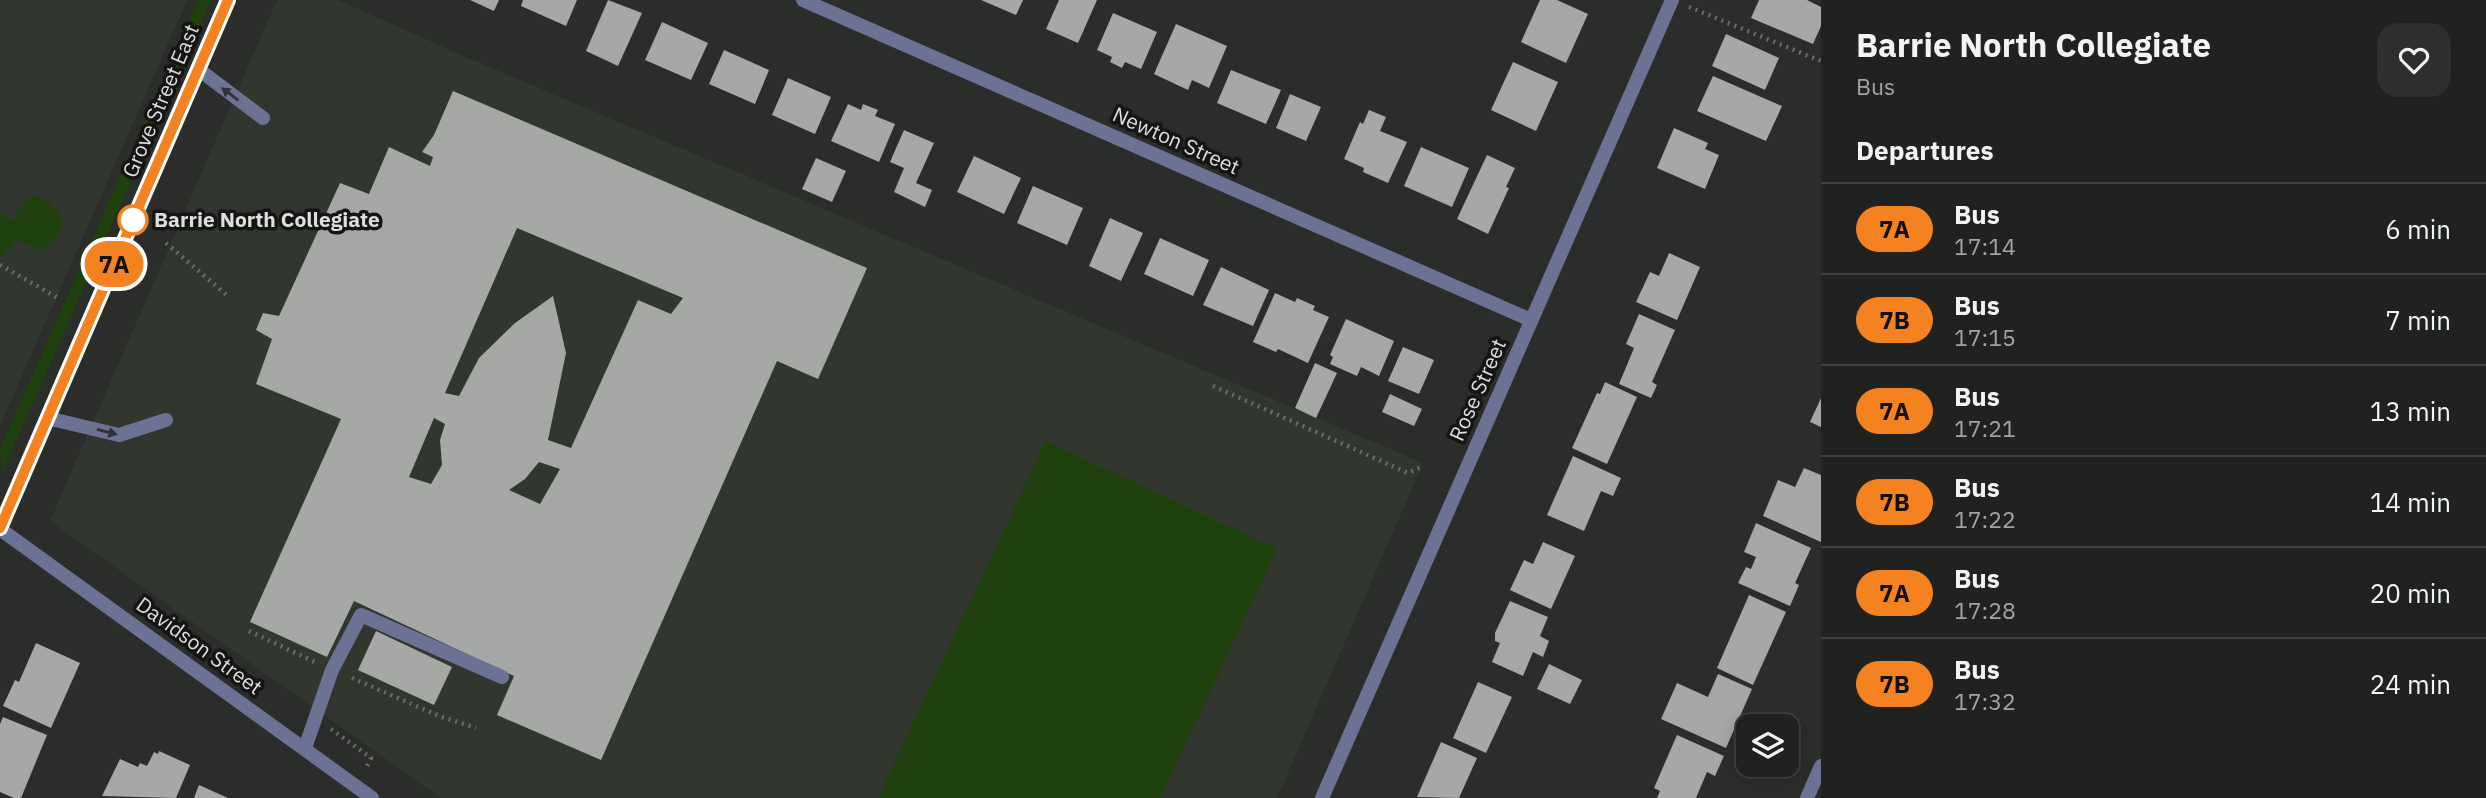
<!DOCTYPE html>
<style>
:root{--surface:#202220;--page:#2d2f2d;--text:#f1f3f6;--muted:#a2a4a5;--line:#3d3f3e}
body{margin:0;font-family:"IBM Plex Sans",sans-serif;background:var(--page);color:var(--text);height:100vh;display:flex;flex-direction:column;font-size:26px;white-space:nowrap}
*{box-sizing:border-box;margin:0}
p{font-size:23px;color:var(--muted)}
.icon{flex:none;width:38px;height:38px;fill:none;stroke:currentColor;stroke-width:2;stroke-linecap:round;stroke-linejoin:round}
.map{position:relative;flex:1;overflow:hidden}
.side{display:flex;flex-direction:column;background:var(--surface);width:665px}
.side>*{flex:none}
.badge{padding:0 14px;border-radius:23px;font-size:24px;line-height:46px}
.buttons{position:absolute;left:1736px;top:714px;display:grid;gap:14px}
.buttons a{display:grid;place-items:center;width:63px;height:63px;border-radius:14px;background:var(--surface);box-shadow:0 4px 18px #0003,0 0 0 2px var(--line);font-size:35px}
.map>.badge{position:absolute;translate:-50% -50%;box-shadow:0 0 0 4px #fff}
h2{padding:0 35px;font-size:26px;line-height:63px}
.round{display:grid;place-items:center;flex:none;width:74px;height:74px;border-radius:21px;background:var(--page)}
.head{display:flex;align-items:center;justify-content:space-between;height:119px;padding:0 35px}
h1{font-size:33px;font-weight:800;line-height:52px}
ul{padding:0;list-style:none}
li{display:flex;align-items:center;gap:21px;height:91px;padding:0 35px;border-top:2px solid var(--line)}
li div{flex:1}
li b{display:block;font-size:26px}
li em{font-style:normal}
li .badge{min-width:77px;font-weight:700;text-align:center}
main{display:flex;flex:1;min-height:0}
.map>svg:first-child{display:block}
.built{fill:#31372e}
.green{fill:#1e410d}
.building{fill:#a5a8a4;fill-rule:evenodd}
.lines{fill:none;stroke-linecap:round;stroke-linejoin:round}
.path{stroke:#6a6c69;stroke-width:4.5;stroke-dasharray:2 5;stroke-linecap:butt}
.lane{stroke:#6c7294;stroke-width:14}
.street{stroke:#6c7294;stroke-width:14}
.secondary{stroke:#909ad0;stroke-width:14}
.oneway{fill:#2e313a}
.line-casing{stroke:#fff;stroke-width:16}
.line{stroke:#f58220;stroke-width:10}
.stop-dot{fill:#fff;stroke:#f58220;stroke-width:3.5}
.labels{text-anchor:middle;stroke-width:7;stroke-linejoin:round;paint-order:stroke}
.street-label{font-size:21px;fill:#dedfdd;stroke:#141514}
.stop-label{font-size:21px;font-weight:bold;fill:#dedfdd;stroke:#141514;text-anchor:start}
</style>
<main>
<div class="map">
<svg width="1821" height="798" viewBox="0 0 1821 798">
<rect width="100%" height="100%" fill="#2b2d2a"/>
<!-- built -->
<path class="built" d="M0,0H187L0,426Z
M277,0H338L468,58L1423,463L1277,798H441L50,521Z"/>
<!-- green -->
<path class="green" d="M198,0H211L2,473L0,449Z
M34,195L48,202L61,216C62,234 56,241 40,250L16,240L0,258V213L13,221L20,207Z
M1046,441L1277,549L1160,798H878Z"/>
<!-- building -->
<path class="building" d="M470,0H499L494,11Z
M523,0H577L566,26L521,6Z
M608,0L642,13L618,66L586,51Z
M981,0H1023L1016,15Z
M1059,0H1097L1078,43L1046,29Z
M1540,0H1557L1588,14L1566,63L1521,42Z
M1759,0H1807L1821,7V26L1813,44L1751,18Z
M1113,13L1157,32L1141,69L1125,62L1122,68L1110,62L1112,57L1097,50Z
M662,22L708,43L691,80L645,60Z
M1176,24L1227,46L1209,88L1192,80L1188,90L1154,74Z
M1726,34L1779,58L1765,90L1712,66Z
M724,50L769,70L755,104L709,84Z
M1513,62L1558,82L1536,131L1491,110Z
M1231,70L1281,90L1266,124L1217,103Z
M1713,76L1782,106L1766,141L1697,111Z
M788,78L831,97L815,134L772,115Z
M453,91L867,268L818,379L777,361L601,760L497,715L514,676L354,601L327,657L250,622L341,419L256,384L272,339L256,330L263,313L279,316L340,183L369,194L389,147L430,166L433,157L422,152L434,135ZM517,228L683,298L671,314L638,300L571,448L548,440L566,353L553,296L515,323L479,358L459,396L445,393ZM434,418L445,424L440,440L442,465L431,484L409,477ZM539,462L560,469L540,504L509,490L525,479Z
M1290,94L1321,107L1306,141L1276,128Z
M848,104L861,110L863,104L878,110L875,116L895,124L879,162L831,141Z
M1369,110L1386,117L1380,131L1407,142L1388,183L1363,172L1364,168L1344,159L1360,122L1363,124Z
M1674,128L1708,143L1705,149L1719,155L1705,189L1657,168Z
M904,130L934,143L916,183L932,190L925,207L894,192L904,168L890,162Z
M1421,147L1469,168L1452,207L1404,186Z
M1487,155L1515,168L1506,187L1509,188L1488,234L1457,219Z
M974,156L1021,178L1004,214L957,192Z
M816,158L846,171L832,202L802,189Z
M1033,186L1083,208L1067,245L1017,223Z
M1110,218L1143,233L1121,281L1089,266Z
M1160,238L1209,260L1193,296L1144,274Z
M1669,253L1700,267L1677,320L1636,302L1650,272L1659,276Z
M1221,267L1269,290L1253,326L1203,305Z
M1275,293L1295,302L1297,298L1315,306L1313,310L1329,317L1308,363L1278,349L1276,352L1253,342Z
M1639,314L1675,330L1652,382L1657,385L1651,398L1619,384L1634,348L1626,344Z
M1346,319L1394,341L1379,376L1361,367L1357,376L1330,364L1333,357L1330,355Z
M1403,347L1434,360L1419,394L1388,381Z
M1315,363L1337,373L1316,418L1295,408Z
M1605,382L1637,397L1607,464L1572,448L1597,393L1600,394Z
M1390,394L1422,409L1414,426L1382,412Z
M1821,398V427L1810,422Z
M1573,456L1621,478L1613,496L1601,491L1584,531L1547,515Z
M1804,468L1821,475V542L1763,516L1778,480L1795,487Z
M1756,523L1811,548L1795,583L1799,585L1790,606L1738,583L1746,567L1751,569L1756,557L1744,552Z
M1543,542L1575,556L1551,609L1510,590L1524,560L1533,564Z
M1749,595L1786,612L1753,685L1717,668Z
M1510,601L1548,617L1540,636L1549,641L1543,657L1533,652L1523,676L1492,662L1500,643L1495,641V633Z
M376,631L452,667L434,705L358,670Z
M36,643L80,663L51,728L3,706L15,680L19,682Z
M1549,664L1582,680L1570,704L1537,689Z
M1718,674L1752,689L1726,748L1661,719L1677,683L1708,697Z
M1478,682L1512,697L1486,753L1453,738Z
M3,717L47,735L21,798H14L0,792V724Z
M1677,735L1724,756L1715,776L1707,772L1696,798H1657L1660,791L1654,788Z
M1441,742L1477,758L1459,798L1417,797Z
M159,751L190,765L176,798L102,796L120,759L138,767L140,763L147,766L154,752L158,754Z
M199,785L228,798H194Z"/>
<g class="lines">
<!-- path -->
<path class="path" d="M1689,7L1821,61
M166,243L229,297
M0,265L60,299
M1213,386L1408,473L1421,467
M249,631L315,662
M352,678L439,716L476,728
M331,729L371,758L366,768"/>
<!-- lane -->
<path class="lane" d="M198,69L263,118
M47,418L119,435L166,420
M305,748L332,670L361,615L502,677"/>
<!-- street -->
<path class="street" d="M803,0L1531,320
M0,529L372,798
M1322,798L1672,0
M1807,798L1821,766"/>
<!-- secondary -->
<path class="secondary" d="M0,528L227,0"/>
</g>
<!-- one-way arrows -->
<defs><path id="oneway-solid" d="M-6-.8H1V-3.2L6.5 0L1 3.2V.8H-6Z" transform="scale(1.75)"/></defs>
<g class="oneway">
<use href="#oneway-solid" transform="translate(230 94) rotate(-143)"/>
<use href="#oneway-solid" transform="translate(107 432) rotate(14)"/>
</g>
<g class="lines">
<!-- line casing -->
<g class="line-casing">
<path id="line" d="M0,528L228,0"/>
</g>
<!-- line -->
<use href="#line" class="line"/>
</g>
<!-- markers -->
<circle class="stop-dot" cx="133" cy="220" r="14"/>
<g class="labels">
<!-- street labels -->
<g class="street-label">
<text transform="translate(161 101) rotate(-67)" y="7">Grove Street East</text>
<text transform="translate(1176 141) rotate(24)" y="7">Newton Street</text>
<text transform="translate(1478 390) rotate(-66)" y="7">Rose Street</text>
<text transform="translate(199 646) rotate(36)" y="7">Davidson Street</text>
</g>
<!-- stop labels -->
<g class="stop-label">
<text x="154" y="227">Barrie North Collegiate</text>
</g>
</g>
</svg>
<div class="buttons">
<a><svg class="icon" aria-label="layers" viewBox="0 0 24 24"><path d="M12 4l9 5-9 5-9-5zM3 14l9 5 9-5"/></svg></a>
</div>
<b class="badge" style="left:114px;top:264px;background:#f58220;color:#111">7A</b>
</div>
<section class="side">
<div class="head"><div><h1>Barrie North Collegiate</h1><p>Bus</p></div><a class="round"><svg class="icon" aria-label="heart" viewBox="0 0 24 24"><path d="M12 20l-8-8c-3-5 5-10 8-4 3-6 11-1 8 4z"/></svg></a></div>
<h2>Departures</h2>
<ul>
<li><span class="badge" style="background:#f58220;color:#111">7A</span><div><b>Bus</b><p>17:14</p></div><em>6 min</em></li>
<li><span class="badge" style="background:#f58220;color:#111">7B</span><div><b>Bus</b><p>17:15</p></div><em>7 min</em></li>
<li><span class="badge" style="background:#f58220;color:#111">7A</span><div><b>Bus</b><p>17:21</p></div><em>13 min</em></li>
<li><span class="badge" style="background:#f58220;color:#111">7B</span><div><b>Bus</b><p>17:22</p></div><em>14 min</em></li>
<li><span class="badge" style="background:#f58220;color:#111">7A</span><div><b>Bus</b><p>17:28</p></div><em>20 min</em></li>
<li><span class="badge" style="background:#f58220;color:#111">7B</span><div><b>Bus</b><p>17:32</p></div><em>24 min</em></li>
</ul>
</section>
</main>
